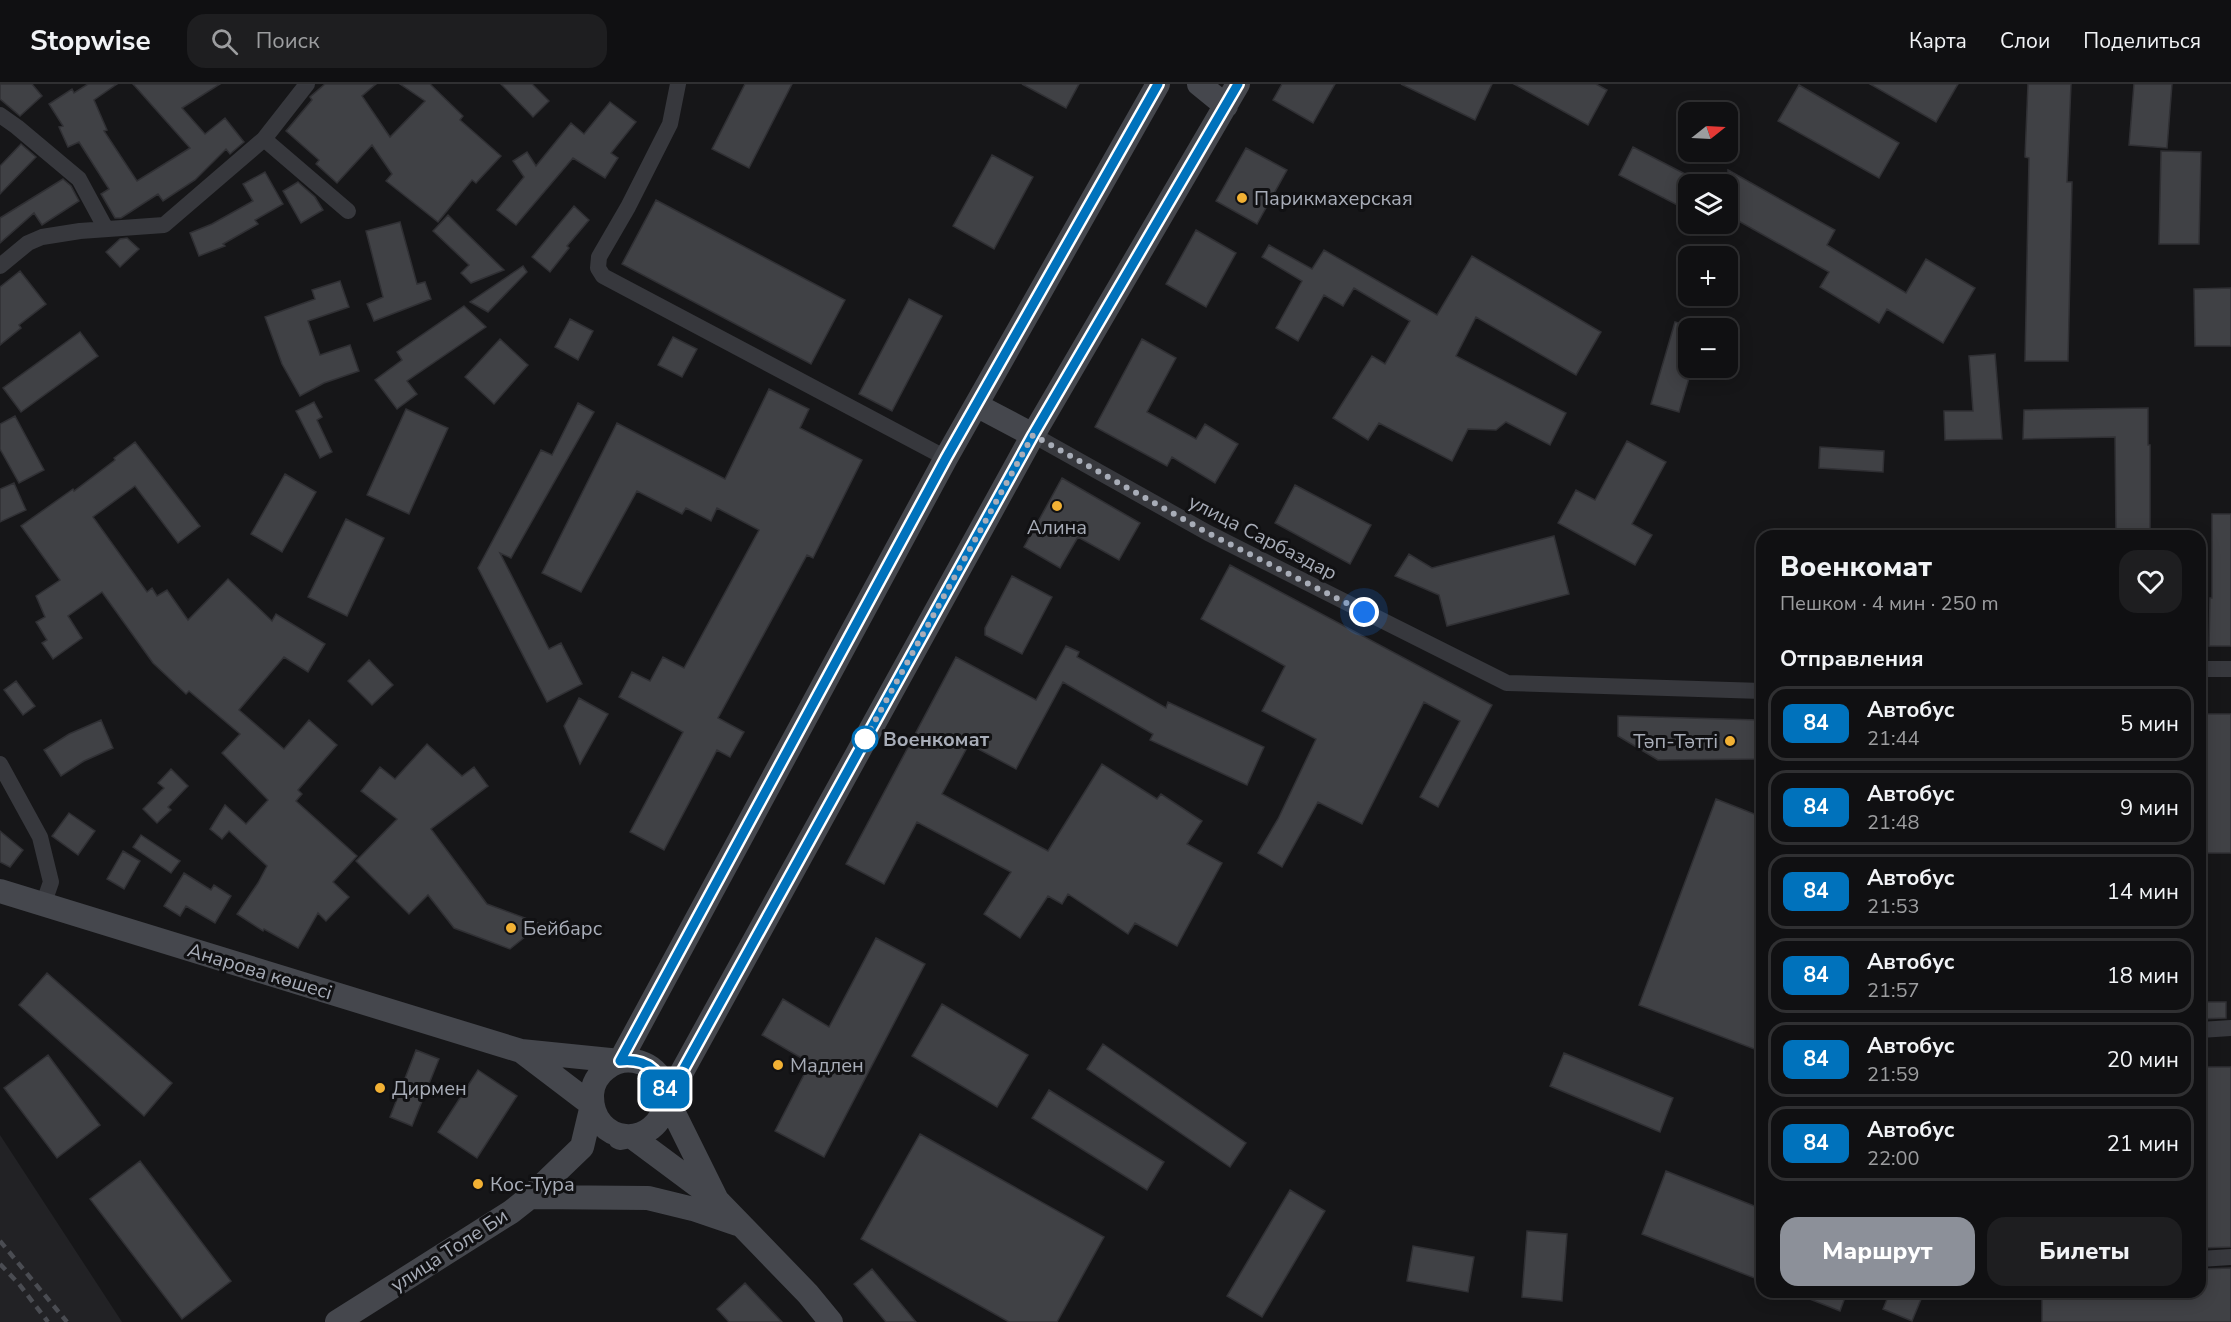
<!DOCTYPE html>
<html lang="ru">
<meta charset="utf-8">
<style>
:root{--surface:#101012;--page:#1e1e20;--text:#f1f3f6;--muted:#9c9d9f;--line:#303032;--accent:#8c9099}
body{margin:0;font-family:"Nunito Sans",sans-serif;background:var(--page);color:var(--text);height:100vh;display:flex;flex-direction:column;font-size:22px;white-space:nowrap}
*{box-sizing:border-box;margin:0}
p{font-size:20px;color:var(--muted)}
.icon{flex:none;width:33px;height:33px;fill:none;stroke:currentColor;stroke-width:2;stroke-linecap:round;stroke-linejoin:round}
.map{position:relative;flex:1;overflow:hidden}
.drawer{position:absolute;left:1756px;top:446px;width:450px;height:768px;display:flex;flex-direction:column;background:var(--surface);border-radius:18px;box-shadow:0 3px 15px #0003,0 0 0 2px var(--line)}
.drawer>*{flex:none}
.badge{padding:0 12px;border-radius:9px;font-size:21px;line-height:39px}
.needle{width:39px;rotate:72deg}
.tools{position:absolute;left:1678px;top:18px;display:grid;gap:12px}
.tools a{display:grid;place-items:center;width:60px;height:60px;border-radius:12px;background:var(--surface);box-shadow:0 3px 15px #0003,0 0 0 2px var(--line);font-size:30px}
.you{position:absolute;width:30px;height:30px;margin:-15px;border:4px solid #fff;border-radius:50%;background:#1a73e8;box-shadow:0 0 0 9px #1a73e833}
.map>.badge{position:absolute;translate:-50% -50%;box-shadow:0 0 0 3px #fff}
h2{padding:0 24px;font-size:22px;line-height:54px}
.round{display:grid;place-items:center;flex:none;width:63px;height:63px;border-radius:18px;background:var(--page)}
.summary{display:flex;align-items:center;justify-content:space-between;height:102px;padding:0 24px}
h1{font-size:28px;font-weight:800;line-height:45px}
.action{display:flex;gap:12px;margin-top:auto;padding:12px 24px}
.action a{flex:1;height:69px;border-radius:18px;background:var(--accent);color:#fff;font-size:24px;font-weight:800;line-height:69px;text-align:center}
.action a+a{background:var(--page);color:var(--text)}
ul{padding:0;list-style:none}
li{display:flex;align-items:center;gap:18px;height:75px;margin:0 12px 9px;padding:0 12px;border:3px solid var(--line);border-radius:18px}
li div{flex:1}
li b{display:block;font-size:22px}
li em{font-style:normal}
li .badge{min-width:66px;font-weight:700;text-align:center}
header{display:flex;align-items:center;gap:36px;box-sizing:border-box;height:84px;padding:0 30px;background:var(--surface);border-bottom:2px solid var(--line)}
header strong{font-size:28px}
nav{display:flex;gap:33px;margin-inline-start:auto;font-size:21px}
.search{width:420px;height:54px;background:var(--page);display:flex;align-items:center;gap:15px;box-sizing:border-box;padding:0 21px;border-radius:18px;color:var(--muted);font-size:22px}
.map>svg:first-child{display:block}
.built{fill:#222225}
.building{fill:#404145;stroke:#303034;stroke-width:1.5}
.lines{fill:none;stroke-linecap:round;stroke-linejoin:round}
.street{stroke:#37383d;stroke-width:16}
.secondary{stroke:#45474d;stroke-width:24}
.rail{stroke:#4a4c52;stroke-width:4.5;stroke-dasharray:8 6;stroke-linecap:butt}
.line-casing{stroke:#fff;stroke-width:14}
.line{stroke:#0072bc;stroke-width:9}
.walk{stroke:#a8adb8;stroke-width:6;stroke-dasharray:0 10.8}
.poi-dot{fill:#f2b134;stroke:#111113;stroke-width:2}
.stop-dot{fill:#fff;stroke:#0072bc;stroke-width:3}
.labels{text-anchor:middle;stroke-width:6;stroke-linejoin:round;paint-order:stroke}
.poi-label{font-size:20px;fill:#a8adb8;stroke:#111113;text-anchor:start}
.street-label{font-size:20px;fill:#a8adb8;stroke:#111113}
.stop-label{font-size:20px;font-weight:bold;fill:#a8adb8;stroke:#111113;text-anchor:start}
</style>
<header>
<strong>Stopwise</strong>
<div class="search"><svg class="icon" aria-label="search" viewBox="0 0 24 24"><circle cx="10" cy="10" r="6"/><path d="M15 15l6 6"/></svg>Поиск</div>
<nav><a>Карта</a><a>Слои</a><a>Поделиться</a></nav>
</header>
<div class="map">
<svg width="2231" height="1238" viewBox="0 0 2231 1238">
<rect width="100%" height="100%" fill="#161618"/>
<!-- built -->
<path class="built" d="M0,1051L122,1238H0Z"/>
<!-- building -->
<path class="building" d="M0,0H32L42,12L20,32L0,15Z
M88,0H117L94,16L107,46L104,47L137,97L190,64L133,0H220L182,24L205,50L225,34L244,58L230,70L226,65L195,96L163,117L158,110L121,134H115L101,110L109,105L79,58L68,63L59,43L63,42L49,20L72,5L74,9Z
M325,0H376L362,12L390,53L425,17L400,0H430L463,32L460,36L501,72L476,99L472,96L438,138L386,97L392,90L372,61L337,99L316,80L319,76L286,47L312,16L310,13Z
M501,0H532L549,17L533,33Z
M745,0H792L749,84L712,65Z
M1022,0H1079L1066,24Z
M1282,0H1335L1313,39L1273,16Z
M1401,0H1492L1475,36Z
M1514,0H1596L1607,6L1588,41Z
M1870,0H1958L1936,38Z
M2028,0H2071L2067,98H2072L2068,277H2025L2029,74L2025,73Z
M2134,0H2172L2167,64L2129,61Z
M1799,1L1899,59L1879,94L1778,37Z
M610,18L636,38L611,69L618,74L605,94L573,74L516,141L497,126L524,93L513,77L527,68L536,82L571,39L584,50Z
M21,60L36,73L0,110V82Z
M1633,63L1689,92V127L1619,91Z
M1246,64L1287,86L1257,140L1216,117Z
M2161,67L2201,68L2199,160H2159Z
M992,71L1033,93L994,165L953,142Z
M1728,86L1835,146L1827,161L1906,209L1926,175L1975,204L1943,259L1887,225L1879,239L1820,203L1829,188L1728,131Z
M265,88L283,120L255,136L258,140L223,160L225,162L199,172L190,149L212,140L253,117L243,100Z
M63,95L71,102L79,117L42,141L34,129L0,159V134Z
M298,98L315,113L323,126L301,139L283,107Z
M656,116L845,216L811,280L622,180Z
M574,122L589,136L567,162L569,164L550,188L532,173Z
M448,131L462,145L504,186L471,199L461,189L469,181L433,147Z
M400,138L417,200L425,198L431,215L374,237L367,220L383,213L366,147Z
M1196,146L1236,169L1206,223L1166,200Z
M127,154L139,165L120,183L106,168L120,155Z
M1269,161L1312,185L1324,166L1437,231L1472,172L1601,248L1576,291L1476,233L1456,272L1566,329L1550,361L1506,338L1496,346L1468,345L1452,377L1379,339L1368,356L1333,334L1372,272L1385,280L1410,237L1354,204L1343,222L1324,211L1298,257L1276,244L1302,197L1262,173Z
M523,182L527,188L488,228L470,218Z
M20,187L46,220L19,241L21,244L0,261V203Z
M340,197L349,223L308,237L320,271L350,261L359,287L324,299L300,312L282,280L265,233L315,215L312,206Z
M2231,204V262H2195L2194,205Z
M909,215L942,232L892,327L859,310Z
M464,222L486,243L407,297L417,310L397,325L375,296L402,276L397,268Z
M570,235L593,247L578,276L555,263Z
M1675,238L1689,242V284H1692L1679,328L1651,320Z
M80,248L98,272L21,328L3,304Z
M673,253L697,265L682,293L658,281Z
M500,255L528,281L494,320L465,293Z
M1142,255L1176,274L1147,328L1196,355L1205,340L1238,360L1215,399L1172,373L1167,382L1095,343Z
M1995,270L2002,355L1945,356L1944,327H1973L1969,272Z
M769,305L809,325L800,344L862,376L813,474L807,471L718,634L744,648L730,673L717,666L664,766L630,748L683,648L619,613L632,588L650,597L663,573L684,584L759,446L717,424L711,437L686,424L682,430L637,407L581,508L542,489L617,339L725,395Z
M314,318L322,333L317,336L332,368L320,374L296,327Z
M578,319L594,328L511,474L500,469L549,565L561,559L582,600L547,618L478,484L541,366L552,371Z
M2148,324V361H2150V452H2116L2115,353L2023,355L2024,326Z
M406,325L448,344L409,430L367,411Z
M15,332L44,386L19,399L0,365V340Z
M1627,357L1666,378L1632,440L1652,451L1635,481L1558,439L1576,406L1595,416Z
M135,358L200,442L178,459L135,402L93,433L147,508L152,504L157,512L167,506L188,536L228,495L272,537L276,530L325,560L308,588L284,573L239,626L284,665L309,636L337,661L298,706L302,710L296,717L357,772L333,798L349,813L326,837L318,829L298,864L264,845L263,847L237,830L258,799L267,782L229,747L222,755L210,745L225,721L246,740L268,716L222,669L240,650L189,607L186,610L153,579L102,508L68,532L82,554L53,575L42,559L47,556L36,538L45,533L36,512L60,496L21,442L73,405L74,407L115,376L114,374Z
M1820,363L1884,367L1883,388L1819,384Z
M285,390L316,408L282,468L251,450Z
M1062,394L1140,439L1119,476L1078,453L1060,484L1024,463Z
M14,399L26,426L0,438V405Z
M1295,401L1371,441L1350,480L1275,439Z
M2212,430H2231V562H2209L2210,514H2212Z
M346,435L384,454L347,532L308,513Z
M1554,452L1569,510L1447,542L1439,511L1395,492L1409,470L1432,484Z
M1230,481L1492,621L1438,723L1420,713L1460,637L1424,618L1362,740L1318,718L1282,783L1258,769L1278,735L1316,655L1262,627L1285,582L1201,535Z
M1012,492L1052,513L1022,570L985,551V544Z
M1066,562L1079,568L1077,573L1166,624L1168,618L1264,663L1247,701L1150,656L1153,650L1063,598L1016,685L969,660L942,710L1048,767L1102,680L1157,715L1161,710L1202,737L1187,760L1222,779L1177,862L1135,839L1128,850L1068,810L1062,820L1048,812L1020,854L984,830L1011,788L917,738L884,800L846,780L956,573L1036,616Z
M369,576L393,601L372,621L348,597Z
M16,597L35,622L23,631L4,606Z
M579,614L608,630L580,680L564,642Z
M2200,630H2231V769H2200Z
M1618,632L1759,636V675L1658,676L1618,652Z
M101,636L113,664L84,677L61,692L44,666L69,650Z
M427,660L462,692L474,683L488,702L431,745L487,820L541,840L510,865L454,844L428,811L409,830L356,777L397,735L361,707L380,683L395,695Z
M171,685L188,702L168,723L171,726L157,739L143,725L164,704L158,699Z
M1716,715L1762,733V968L1639,921Z
M69,729L95,747L78,771L52,752Z
M0,747L23,766L10,783L0,778Z
M141,751L180,777L171,789L133,763Z
M123,767L140,777L124,805L107,795Z
M184,789L211,806L214,801L231,812L215,839L186,822L180,832L164,822Z
M876,854L925,880L824,1073L775,1047L810,979L762,951L783,915L829,943Z
M47,889L172,999L144,1032L19,921Z
M2200,918H2226V934L2200,935Z
M942,920L1028,971L997,1023L912,972Z
M1103,960L1246,1059L1230,1083L1087,985Z
M416,966L439,975L412,1042L390,1033Z
M1564,969L1673,1014L1660,1048L1550,1002Z
M48,971L100,1041L57,1074L4,1004Z
M2200,983H2231V1163L2200,1164Z
M478,986L517,1012L477,1074L438,1048Z
M1049,1006L1164,1078L1147,1106L1032,1034Z
M920,1050L1104,1153L1057,1238H1009L861,1155Z
M140,1077L231,1197L182,1235L90,1115Z
M1666,1087L1762,1125V1197L1642,1150Z
M1290,1106L1325,1127L1262,1233L1227,1212Z
M1527,1147L1567,1150L1562,1217L1522,1213Z
M1413,1162L1474,1173L1468,1208L1407,1197Z
M2231,1184V1238H2042V1208H2200V1185Z
M872,1185L916,1238H886L854,1200Z
M745,1199L782,1238H729L717,1225Z
M1792,1208H1847L1840,1227Z
M1890,1208H1924L1912,1237L1883,1225Z"/>
<g class="lines">
<!-- street -->
<path class="street" d="M678,0L670,40L628,123L599,173L598,184L603,192L946,374
M0,31L17,43L79,95L106,145
M264,55L348,127
M0,182L28,159L42,153L80,147L164,141L264,55L307,0
M1033,351L1208,449L1507,599L1762,607
M2200,585H2231
M0,680L40,753L51,798L43,821
M2200,946L2231,944
M2200,1175L2231,1173"/>
<!-- secondary -->
<path class="secondary" d="M1199,0L1226,22
M976,321L1033,351
M0,807L521,967L620,977L946,374L1158,0
M620,1054L631,1052L717,1116L808,1210L831,1238
M530,1113L648,1114L693,1125L737,1140
M717,1116L667,1015C666,1010 666,1005 664,1001C656,978 626,969 607,984C598,990 592,1001 592,1011C591,1061 657,1069 667,1015L1033,351L1238,0
M337,1238L511,1128L530,1113L582,1063L592,1021L521,967"/>
<!-- rail -->
<path class="rail" d="M0,1157L67,1238
M0,1180L19,1200L48,1238"/>
</g>
<g class="lines">
<!-- line casing -->
<g class="line-casing">
<path id="line" d="M1158,0L946,374L620,977C648,974 662,988 667,1015L1033,351L1238,0"/>
</g>
<!-- line -->
<use href="#line" class="line"/>
<!-- walk -->
<path class="walk" d="M865,655L860,664L1033,351L1208,449L1364,528"/>
</g>
<!-- markers -->
<g class="poi-dot">
<circle cx="1242" cy="114" r="6"/>
<circle cx="1057" cy="422" r="6"/>
<circle cx="1730" cy="657" r="6"/>
<circle cx="511" cy="844" r="6"/>
<circle cx="778" cy="981" r="6"/>
<circle cx="380" cy="1004" r="6"/>
<circle cx="478" cy="1100" r="6"/>
</g>
<circle class="stop-dot" cx="865" cy="655" r="12"/>
<g class="labels">
<!-- poi labels -->
<g class="poi-label">
<text x="1254" y="121">Парикмахерская</text>
<text x="1057" y="450" text-anchor="middle">Алина</text>
<text x="1718" y="664" text-anchor="end">Тәп-Тәтті</text>
<text x="523" y="851">Бейбарс</text>
<text x="790" y="988">Мадлен</text>
<text x="392" y="1011">Дирмен</text>
<text x="490" y="1107">Кос-Тура</text>
</g>
<!-- street labels -->
<g class="street-label">
<text transform="translate(1263 453) rotate(27)" y="7">улица Сарбаздар</text>
<text transform="translate(260 887) rotate(17)" y="7">Анарова көшесі</text>
<text transform="translate(449 1166) rotate(-33)" y="7">улица Толе Би</text>
</g>
<!-- stop labels -->
<g class="stop-label">
<text x="883" y="662">Военкомат</text>
</g>
</g>
</svg>
<div class="tools">
<a><svg class="needle" viewBox="-14 -14 28 28"><path d="M0-13l5 13h-10z" fill="#e53935"/><path d="M0 13l5-13h-10z" fill="#9c9d9f"/></svg></a>
<a><svg class="icon" aria-label="layers" viewBox="0 0 24 24"><path d="M12 4l9 5-9 5-9-5zM3 14l9 5 9-5"/></svg></a>
<a>+</a>
<a>−</a>
</div>
<div class="you" style="left:1364px;top:528px"></div>
<b class="badge" style="left:665px;top:1005px;background:#0072bc;color:#fff">84</b>
<section class="drawer">
<div class="summary"><div><h1>Военкомат</h1><p>Пешком · 4 мин · 250 m</p></div><a class="round"><svg class="icon" aria-label="heart" viewBox="0 0 24 24"><path d="M12 20l-8-8c-3-5 5-10 8-4 3-6 11-1 8 4z"/></svg></a></div>
<h2>Отправления</h2>
<ul>
<li><span class="badge" style="background:#0072bc;color:#fff">84</span><div><b>Автобус</b><p>21:44</p></div><em>5 мин</em></li>
<li><span class="badge" style="background:#0072bc;color:#fff">84</span><div><b>Автобус</b><p>21:48</p></div><em>9 мин</em></li>
<li><span class="badge" style="background:#0072bc;color:#fff">84</span><div><b>Автобус</b><p>21:53</p></div><em>14 мин</em></li>
<li><span class="badge" style="background:#0072bc;color:#fff">84</span><div><b>Автобус</b><p>21:57</p></div><em>18 мин</em></li>
<li><span class="badge" style="background:#0072bc;color:#fff">84</span><div><b>Автобус</b><p>21:59</p></div><em>20 мин</em></li>
<li><span class="badge" style="background:#0072bc;color:#fff">84</span><div><b>Автобус</b><p>22:00</p></div><em>21 мин</em></li>
</ul>
<div class="action"><a>Маршрут</a><a>Билеты</a></div>
</section>
</div>
